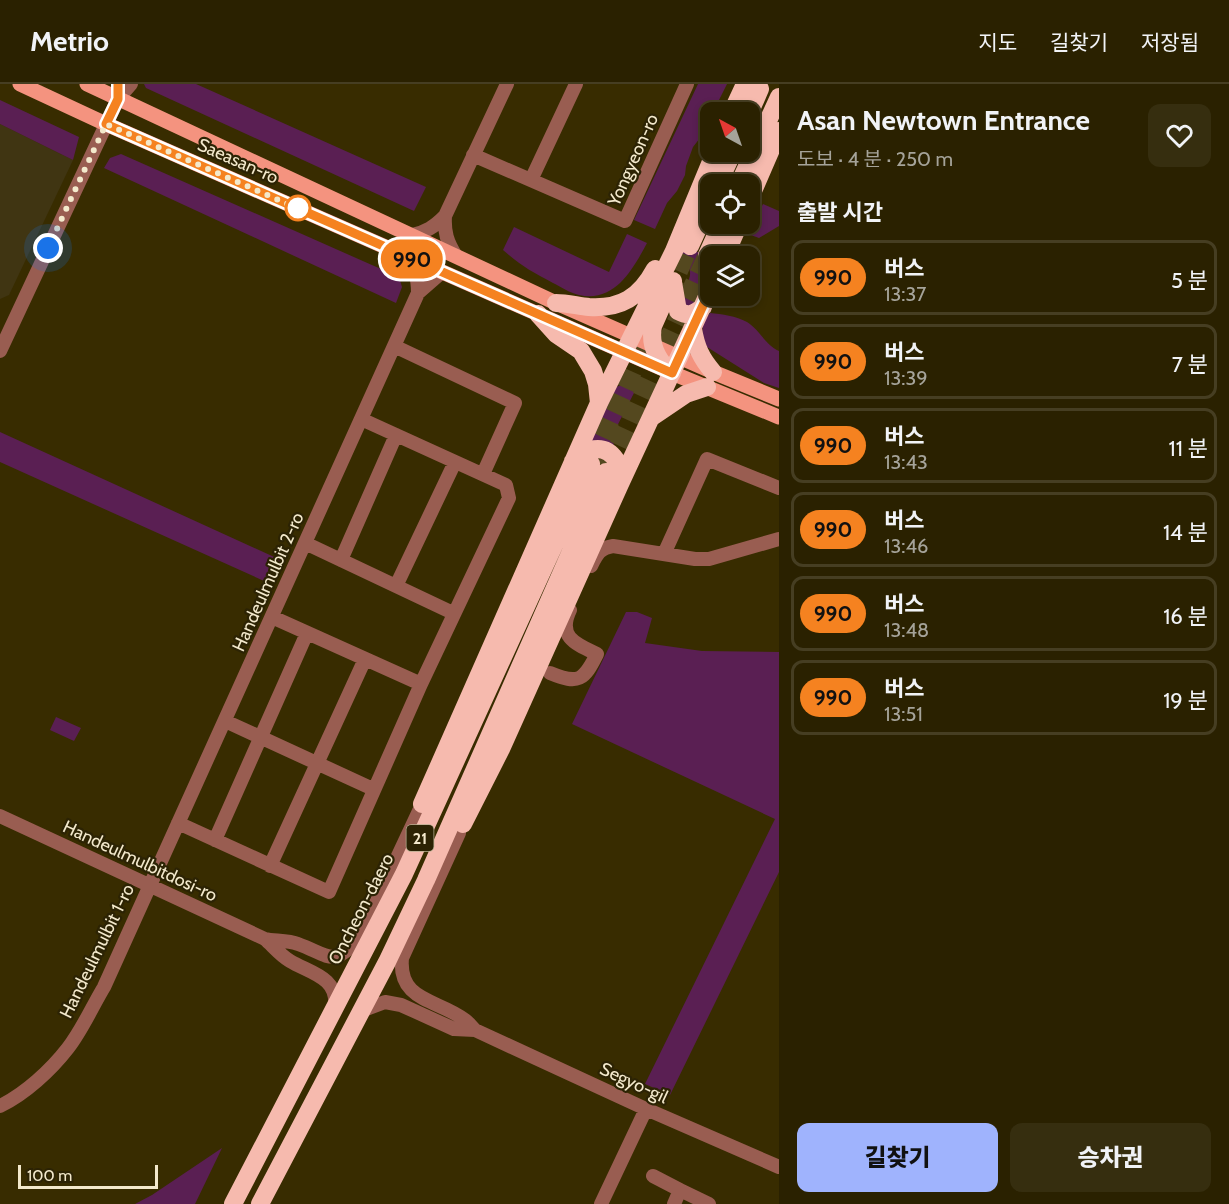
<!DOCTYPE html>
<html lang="ko">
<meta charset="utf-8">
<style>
:root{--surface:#2a2100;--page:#362e0f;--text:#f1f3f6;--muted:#a5a399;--line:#463e22;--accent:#9fb3fd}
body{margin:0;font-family:Cabin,"Noto Sans KR",sans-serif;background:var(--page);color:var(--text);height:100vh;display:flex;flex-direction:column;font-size:22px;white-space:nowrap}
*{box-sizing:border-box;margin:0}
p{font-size:20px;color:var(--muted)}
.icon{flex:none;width:33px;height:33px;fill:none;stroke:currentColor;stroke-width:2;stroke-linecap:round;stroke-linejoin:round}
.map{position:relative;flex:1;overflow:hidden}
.details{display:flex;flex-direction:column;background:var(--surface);width:450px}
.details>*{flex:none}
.badge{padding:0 12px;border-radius:20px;font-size:21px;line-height:39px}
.needle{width:39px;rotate:320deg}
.fabs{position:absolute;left:700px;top:18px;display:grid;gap:12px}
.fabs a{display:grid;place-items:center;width:60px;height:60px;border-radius:12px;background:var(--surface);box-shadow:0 3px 9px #0003,0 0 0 2px var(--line);font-size:30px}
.scale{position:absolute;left:18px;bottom:15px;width:140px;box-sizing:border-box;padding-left:6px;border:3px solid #f3e9cc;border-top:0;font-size:16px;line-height:21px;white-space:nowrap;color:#f3e9cc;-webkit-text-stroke:4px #2c2304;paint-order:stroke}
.you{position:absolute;width:30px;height:30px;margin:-15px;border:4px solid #fff;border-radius:50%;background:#1a73e8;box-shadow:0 0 0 9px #1a73e833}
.map>.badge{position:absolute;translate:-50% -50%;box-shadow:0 0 0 3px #fff}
h2{padding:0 18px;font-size:22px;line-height:54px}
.round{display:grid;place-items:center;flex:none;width:63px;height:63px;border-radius:12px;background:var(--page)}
.summary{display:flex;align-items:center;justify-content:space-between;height:102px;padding:0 18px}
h1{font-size:28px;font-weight:800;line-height:45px}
.button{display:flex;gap:12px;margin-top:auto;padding:12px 18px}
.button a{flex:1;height:69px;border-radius:12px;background:var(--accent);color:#111;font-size:24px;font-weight:800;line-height:69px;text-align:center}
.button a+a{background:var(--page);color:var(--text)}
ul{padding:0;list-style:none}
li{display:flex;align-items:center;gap:18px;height:75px;margin:0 12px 9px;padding:0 6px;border:3px solid var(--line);border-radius:12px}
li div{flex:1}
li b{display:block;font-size:22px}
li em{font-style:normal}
li .badge{min-width:66px;font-weight:700;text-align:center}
header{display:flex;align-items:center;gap:36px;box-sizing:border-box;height:84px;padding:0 30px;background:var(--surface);border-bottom:2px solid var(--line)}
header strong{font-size:28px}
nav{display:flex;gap:33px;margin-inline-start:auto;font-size:21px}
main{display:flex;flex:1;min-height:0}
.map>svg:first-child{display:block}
.built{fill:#403512}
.green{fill:#5a1f53}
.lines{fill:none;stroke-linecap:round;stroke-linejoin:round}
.highway-tunnel{stroke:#54481f;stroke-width:18;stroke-dasharray:18 9;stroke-linecap:butt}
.minor{stroke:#995d51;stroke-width:14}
.major{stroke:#f4937f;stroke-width:15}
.highway{stroke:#f6baae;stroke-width:18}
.line-casing{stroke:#fff;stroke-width:14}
.line{stroke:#f58220;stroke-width:9}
.walk{stroke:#f3e9cc;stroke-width:6;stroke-dasharray:0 10.8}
.stop-dot{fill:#fff;stroke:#f58220;stroke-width:3}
.labels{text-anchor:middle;stroke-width:4.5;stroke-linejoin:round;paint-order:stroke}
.shield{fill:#2c2304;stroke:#b7ae90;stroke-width:1.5}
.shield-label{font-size:16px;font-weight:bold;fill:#f3e9cc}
.street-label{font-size:18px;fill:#f3e9cc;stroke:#2c2304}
</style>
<header>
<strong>Metrio</strong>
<nav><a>지도</a><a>길찾기</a><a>저장됨</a></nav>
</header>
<main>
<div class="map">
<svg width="779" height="1120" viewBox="0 0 779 1120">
<rect width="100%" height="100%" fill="#382c00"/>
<!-- built -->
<path class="built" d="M0,40L73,76L9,211L0,215Z"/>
<!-- green -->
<path class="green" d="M144,0H196L426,103L414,127L146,4Z
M698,0H727L700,54L693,63L686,82L685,91L677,107L667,119L655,145L634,136Z
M0,16L79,53L73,76L0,40Z
M121,70L399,193L402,203L396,219L104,84L110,74Z
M763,120L779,127V142L759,154L748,150Z
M514,143L609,188L627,150L647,159C633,185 615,219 579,211C570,209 561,203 553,199C532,188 521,182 503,166Z
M680,160L711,174V187L695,223L687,226L681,211C684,204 691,196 690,188C689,177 679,171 680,160Z
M710,229C722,230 736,232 747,238C760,246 765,261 779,267V304L764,299L707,263L702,252L703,238Z
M621,301L632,304L634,309L613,350L614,366L586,363L614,304Z
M0,348L283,477L273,501L0,378Z
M626,528H637L652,534L645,559L702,567L779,568V788L670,1011L645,1000L775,735L572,640Z
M56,633L81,644L74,657L50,646Z
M222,1064L195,1120H135L152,1111Z"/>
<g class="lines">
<!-- highway-tunnel -->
<path class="highway-tunnel" d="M668,212L690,162
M592,378L646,259
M607,386L707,171"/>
<!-- minor -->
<path class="minor" d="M473,71L625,137L687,0
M531,96L576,0
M445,132C444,148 447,158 456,172
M412,151C426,148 434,143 445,132L507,0
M407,172C415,184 418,194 418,209
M394,262L515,319L483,390
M0,267L118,15L131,0
M305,459L453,529
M664,470L707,375L779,404
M341,476L396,351
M591,482C597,470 600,464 613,462L695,475H709L779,455
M396,502L455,378
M272,533L421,600
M550,589C579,601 584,596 597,570C576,560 557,553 570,526
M225,637L373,705
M0,732L265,855C273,862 280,871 290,877C310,889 338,893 335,922
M178,739L329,808L421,600L509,414L506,401L361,335
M459,749L402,874C398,918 438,915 465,936C469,939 472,943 475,946L646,1025L779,1083
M215,756L307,549
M270,782L365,575
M265,855C275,857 288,856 298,860C329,871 333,885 360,853L419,727
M361,927L385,918L401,921L454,945L475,946
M0,1022C25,1010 51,986 68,964C82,946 92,923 104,903L418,209L442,188
M653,1092L680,1106
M601,1120L646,1025
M674,1120L680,1106L709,1120"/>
<!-- major -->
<path class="major" d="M20,0L106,40L672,289L779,333
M87,0L556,219L713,288L779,315"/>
<!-- highway -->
<path class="highway" d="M732,28L745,0
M750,28L760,5
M718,100L733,68
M739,100L779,13
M750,114L779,47
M690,162L711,116
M707,171L721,140
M725,172L739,140
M673,198L678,227C689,233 693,230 703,223
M556,219C567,219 578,222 589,223C621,225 640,213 655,185
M538,230L556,250L581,267L593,287L597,300L599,319
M693,245C696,263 701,274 713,288
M672,289C658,277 649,262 653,242L673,197
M652,333L686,310L707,303
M573,377C585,365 604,358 616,376C621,382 620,393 620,400
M422,720L599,319L674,167L715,68
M463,740L501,665L620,400L711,204
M233,1120L404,790L591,380
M260,1120L387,878L426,796L606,388"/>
</g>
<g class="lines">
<!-- line casing -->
<g class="line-casing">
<path id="line" d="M118,0V15L106,40L672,289L711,204"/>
</g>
<!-- line -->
<use href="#line" class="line"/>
<!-- walk -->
<path class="walk" d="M48,164L106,40L299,125L298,124"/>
</g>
<!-- markers -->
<circle class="stop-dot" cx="298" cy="124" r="12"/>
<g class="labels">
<!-- shield labels -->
<rect class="shield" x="406.5" y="741" width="27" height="26" rx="4.5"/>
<g class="shield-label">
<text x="420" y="760">21</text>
</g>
<!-- street labels -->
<g class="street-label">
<text transform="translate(633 76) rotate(-66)" y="6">Yongyeon-ro</text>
<text transform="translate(238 77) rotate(24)" y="6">Saeasan-ro</text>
<text transform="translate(268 498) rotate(-66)" y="6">Handeulmulbit 2-ro</text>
<text transform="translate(140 777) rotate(25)" y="6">Handeulmulbitdosi-ro</text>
<text transform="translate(361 825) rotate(-63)" y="6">Oncheon-daero</text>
<text transform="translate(97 867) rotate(-64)" y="6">Handeulmulbit 1-ro</text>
<text transform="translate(634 999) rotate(25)" y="6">Segyo-gil</text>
</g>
</g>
</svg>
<div class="fabs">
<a><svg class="needle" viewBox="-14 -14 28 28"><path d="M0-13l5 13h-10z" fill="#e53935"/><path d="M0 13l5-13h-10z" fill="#a5a399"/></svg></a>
<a><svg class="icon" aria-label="locate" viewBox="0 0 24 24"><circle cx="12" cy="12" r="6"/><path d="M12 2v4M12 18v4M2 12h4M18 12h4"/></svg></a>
<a><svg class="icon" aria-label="layers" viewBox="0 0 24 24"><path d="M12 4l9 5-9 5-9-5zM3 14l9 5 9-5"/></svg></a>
</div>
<div class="scale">100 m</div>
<div class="you" style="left:48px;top:164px"></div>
<b class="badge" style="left:412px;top:175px;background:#f58220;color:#111">990</b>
</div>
<section class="details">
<div class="summary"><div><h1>Asan Newtown Entrance</h1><p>도보 · 4 분 · 250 m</p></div><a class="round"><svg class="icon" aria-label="heart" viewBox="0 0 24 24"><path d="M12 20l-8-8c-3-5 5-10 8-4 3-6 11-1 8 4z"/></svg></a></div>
<h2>출발 시간</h2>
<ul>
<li><span class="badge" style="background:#f58220;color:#111">990</span><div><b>버스</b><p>13:37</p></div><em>5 분</em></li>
<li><span class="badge" style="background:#f58220;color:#111">990</span><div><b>버스</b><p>13:39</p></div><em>7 분</em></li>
<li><span class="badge" style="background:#f58220;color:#111">990</span><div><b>버스</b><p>13:43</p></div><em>11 분</em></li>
<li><span class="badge" style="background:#f58220;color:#111">990</span><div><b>버스</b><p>13:46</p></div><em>14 분</em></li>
<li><span class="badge" style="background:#f58220;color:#111">990</span><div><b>버스</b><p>13:48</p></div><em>16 분</em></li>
<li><span class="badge" style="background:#f58220;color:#111">990</span><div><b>버스</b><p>13:51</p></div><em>19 분</em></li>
</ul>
<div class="button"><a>길찾기</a><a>승차권</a></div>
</section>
</main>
